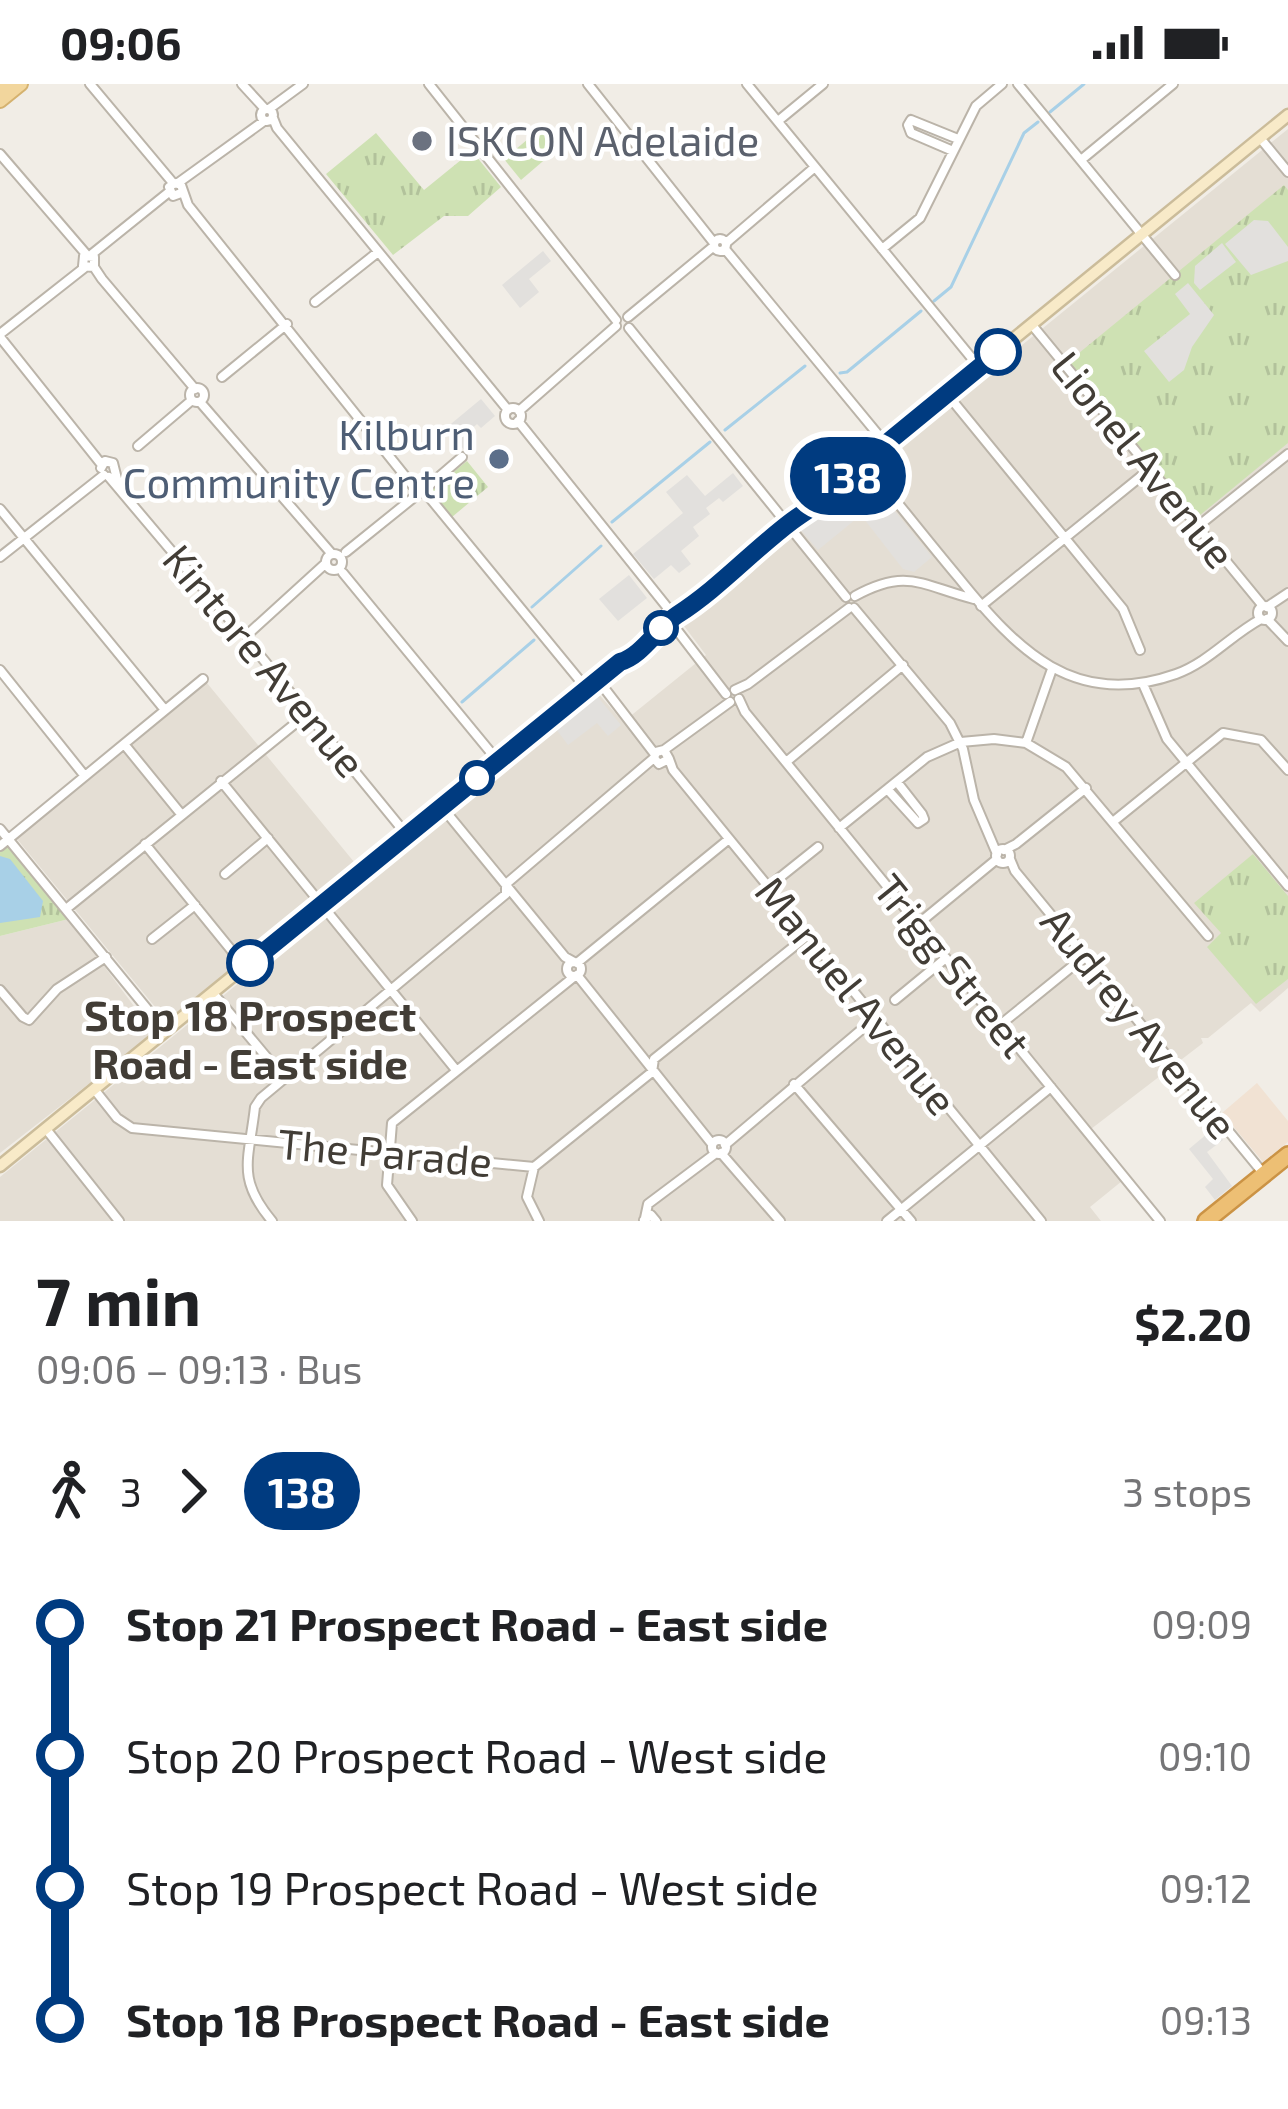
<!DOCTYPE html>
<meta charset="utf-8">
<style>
:root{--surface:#fff;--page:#f2f2f2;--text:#202124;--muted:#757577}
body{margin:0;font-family:"Exo 2",sans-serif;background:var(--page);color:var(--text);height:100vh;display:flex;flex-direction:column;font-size:45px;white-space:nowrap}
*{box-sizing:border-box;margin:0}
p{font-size:39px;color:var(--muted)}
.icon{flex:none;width:66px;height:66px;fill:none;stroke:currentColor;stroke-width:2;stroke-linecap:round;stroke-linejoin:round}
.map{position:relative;height:1137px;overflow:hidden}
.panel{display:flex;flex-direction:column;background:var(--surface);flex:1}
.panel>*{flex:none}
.badge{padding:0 24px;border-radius:39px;font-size:42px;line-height:78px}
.map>.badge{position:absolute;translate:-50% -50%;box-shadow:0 0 0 6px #fff}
.legs{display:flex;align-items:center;gap:18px;height:132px;padding:0 36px;font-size:39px}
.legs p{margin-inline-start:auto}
.summary{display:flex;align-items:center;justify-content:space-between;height:204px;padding:0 36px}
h1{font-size:66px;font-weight:700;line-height:90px}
ul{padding:0 36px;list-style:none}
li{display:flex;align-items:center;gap:42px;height:132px;font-size:45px}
li i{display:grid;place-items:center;width:18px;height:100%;margin:0 15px;background:currentColor}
li i::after{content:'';width:30px;height:30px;margin:-15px;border:9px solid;border-radius:50%;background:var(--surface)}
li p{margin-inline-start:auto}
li:first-child i{background:linear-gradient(#0000 50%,currentColor 0)}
li:last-child i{background:linear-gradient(currentColor 50%,#0000 0)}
.status{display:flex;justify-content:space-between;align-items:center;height:84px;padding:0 60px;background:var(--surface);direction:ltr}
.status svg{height:33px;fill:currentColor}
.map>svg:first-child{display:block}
.residential{fill:#e4ded4}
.commercial{fill:#f1e2d3}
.green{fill:#cee1b3}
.park{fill:url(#park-tufts)}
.parking{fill:#e2e0dd}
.water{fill:#a8d0e7}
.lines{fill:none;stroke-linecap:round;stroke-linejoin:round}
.stream{stroke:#a8d0e7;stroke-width:3}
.street-casing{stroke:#bbb4a9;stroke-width:12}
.secondary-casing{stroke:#cbbc9a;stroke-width:15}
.primary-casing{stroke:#d5b26f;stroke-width:16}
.highway-casing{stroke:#cb9345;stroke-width:20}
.street{stroke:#fff;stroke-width:8}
.secondary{stroke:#f8eac8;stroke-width:10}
.primary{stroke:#f2d69d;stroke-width:12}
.highway{stroke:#edbf74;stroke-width:15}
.line-1-casing{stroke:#fff;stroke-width:27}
.line-1{stroke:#003b80;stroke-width:18}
.worship-dot{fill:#6b7280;stroke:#fff;stroke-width:4.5}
.stop-1-dot{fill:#fff;stroke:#003b80;stroke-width:6}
.service-dot{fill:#5c6f8a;stroke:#fff;stroke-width:4.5}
.labels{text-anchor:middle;stroke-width:9;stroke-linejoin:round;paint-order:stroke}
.worship-label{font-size:42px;fill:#5b616d;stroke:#fff;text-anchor:start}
.service-label{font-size:42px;fill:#4e5e75;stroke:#fff;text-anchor:end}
.street-label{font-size:42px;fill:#423d36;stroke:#fff}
.stop-label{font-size:42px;font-weight:bold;fill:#423d36;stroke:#fff}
</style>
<div class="status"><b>09:06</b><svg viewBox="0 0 49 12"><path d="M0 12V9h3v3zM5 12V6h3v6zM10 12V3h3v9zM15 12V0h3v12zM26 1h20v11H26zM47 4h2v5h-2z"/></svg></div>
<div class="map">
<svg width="1288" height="1137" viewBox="0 0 1288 1137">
<defs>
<pattern id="park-tufts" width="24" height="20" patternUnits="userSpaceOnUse" patternTransform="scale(3)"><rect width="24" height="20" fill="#cee1b3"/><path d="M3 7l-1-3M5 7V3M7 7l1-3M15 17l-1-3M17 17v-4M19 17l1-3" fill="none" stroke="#b2c29b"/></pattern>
</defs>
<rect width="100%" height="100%" fill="#f1ede6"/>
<!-- residential -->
<path class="residential" d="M1288,45V904L1260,928L1251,919L1208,954H1201L1203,959L1091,1045L1122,1097L1090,1123L1101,1137H0V1093L597,608L623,638L706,571L681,538Z
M207,599L359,784L171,935H165L17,755Z
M69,835L154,949L0,1069V852Z"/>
<!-- commercial -->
<path class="commercial" d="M1257,999L1288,1037V1058L1263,1078L1222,1029Z"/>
<!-- green -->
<path class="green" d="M546,40L563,60L521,96L504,75Z"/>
<!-- park -->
<path class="park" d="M376,49L424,106L472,67L501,103L468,132H444L393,171L326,90Z
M1284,101L1288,106V359L1199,432H1193L1068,278Z
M467,377L488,403L452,433L430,407Z
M7,762L11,763L69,835L0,852V767Z
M1253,770L1288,812V895L1256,920L1207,863L1221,849L1194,819Z"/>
<!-- parking -->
<path class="parking" d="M1254,136L1268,137L1288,163V177L1251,191L1225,160Z
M1222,159L1236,178L1200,206L1194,199L1195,182Z
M543,167L551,177L529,195L539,208L520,224L502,201Z
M1188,199L1214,231L1192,263L1184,286L1169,298L1144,267L1190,230L1175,210Z
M481,315L495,332L481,344L477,340L468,348L473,361L465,367L446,344Z
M733,389L743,402L723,418L719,414L706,424L710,430L693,443L699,452L681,467L691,480L679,489L671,481L654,495L633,470L683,429L666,408L687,391L705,412Z
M864,389L932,473L914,488L903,485L861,431L818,466L799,444Z
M629,491L647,514L618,537L599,515Z
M597,612L621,641L608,652L597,639L568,661L556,645Z
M1214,1044L1223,1056L1207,1068L1232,1102L1215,1116L1205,1103L1213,1095L1189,1065Z"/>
<!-- water -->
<path class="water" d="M0,772L10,775L43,817L40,833L0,839Z"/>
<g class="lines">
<!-- stream -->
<path class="stream" d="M1050,28L1084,0
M934,217L951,203L1024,49L1038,38
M840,289L847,288L921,227
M725,346L805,282
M612,438L710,358
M532,523L601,462
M462,618L534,556"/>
<!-- street casing -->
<g class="street-casing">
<path id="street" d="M90,0L173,99
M242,0L265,25
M429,0L616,236
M588,0L714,159
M747,0L979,283
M1018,0L1175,191
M261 31a6 6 0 1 1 12 0a6 6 0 1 1-12 0Z
M269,25L303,0
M273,34L277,44L508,326
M778,37L823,0
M1260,54L1288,88
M953,67L911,49L908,41L911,36L958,55
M0,70L86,170
M1081,76L1173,0
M178,99L264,37
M181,109L173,112L169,103L175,99L181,101L188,121L413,402
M714 161a6 6 0 1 1 12 0a6 6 0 1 1-12 0Z
M726,159L815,83
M725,165L885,359
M882,165L920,134L976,22L1002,0
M92,170L169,108
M94,183L83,182L84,172L94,173V183L102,195L195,305
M315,218L378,168
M628,233L714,162
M1032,241L1263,522
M629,244L846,513
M0,250L84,184
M0,253L102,381
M222,293L287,240
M190 311a7 7 0 1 1 14 0a7 7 0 1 1-14 0Z
M947,310L1123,525L1140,566
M200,318L331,469
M505 332a8 8 0 1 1 16 0a8 8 0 1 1-16 0Z
M519,327L616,242
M518,337L675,533
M138,362L192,316
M864,378C896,416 926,455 958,493C1017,566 1074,626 1176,590C1209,578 1231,551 1261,535
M101,384L105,377L113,379L118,399
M109,393L234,541L248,550L249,558L406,750
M426,404L462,373
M425,408L586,604
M0,425L165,626
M1197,443L1288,370
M346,468L418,410
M326 478a8 8 0 1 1 16 0a8 8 0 1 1-16 0Z
M0,473L104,391
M343,489L497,676
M855,512C908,483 922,502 974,515
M981,522L1150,385
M1258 529a7 7 0 1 1 14 0a7 7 0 1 1-14 0Z
M1267,523L1288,509
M854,524L950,639L963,665L974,716L997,770
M1267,535L1288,557
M670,537L726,610
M248,550L325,480
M0,586L84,691
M598,596L654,669
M1143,600L1167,655L1288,802
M735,606L748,600L849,524
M739,615L745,628L1160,1137
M1026,659L1052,585
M124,660L181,730
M664,666L669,675L659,680L654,674L656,668L664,666L730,618
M669,675L673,686L1041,1137
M786,678L903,581
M221,697L456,986
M888,706L918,739L924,735L922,730L897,698
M442,723L565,873L574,878
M1114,737L1223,649L1261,656L1288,686
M839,744L927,673L961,658L994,655L1026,659L1066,683L1208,852
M0,745L166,948
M145,760L245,883
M0,762L203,595
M996 772a7 7 0 1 1 14 0a7 7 0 1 1-14 0Z
M1004,766L1016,760L1086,704
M1010,775L1015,787L1263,1089
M225,790L268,754
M768,803L818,763
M66,825L307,630
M918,840L997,775
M152,855L195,821
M567 885a7 7 0 1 1 14 0a7 7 0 1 1-14 0Z
M577,879L729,755
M577,891L712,1060
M0,906L23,933L29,936L57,905L106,873
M213,909L284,994
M895,916L946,874
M1000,941L1085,872
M794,1000L911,1137
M94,1005L117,1034L132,1044L534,1083L652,988L654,975L807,852
M46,1045L119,1137
M712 1063a7 7 0 1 1 14 0a7 7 0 1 1-14 0Z
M725,1061L874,935
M721,1069L780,1137
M534,1083L527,1113L539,1137
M645,1134L648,1120L716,1069
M644,1136L651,1131L656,1137
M272,1137C236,1094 249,1076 255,1023L261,1014L506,810V800L654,674
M412,1137L387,1101L392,1039L575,892
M887,1137L1051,1003"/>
</g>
<!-- secondary casing -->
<g class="secondary-casing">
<path id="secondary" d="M0,1082L1288,31"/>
</g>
<!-- primary casing -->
<g class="primary-casing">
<path id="primary" d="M0,5L7,0
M0,17L21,0"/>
</g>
<!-- highway casing -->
<g class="highway-casing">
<path id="highway" d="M1206,1137L1288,1071"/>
</g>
<!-- street -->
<use href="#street" class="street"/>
<!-- secondary -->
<use href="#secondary" class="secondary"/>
<!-- primary -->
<use href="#primary" class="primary"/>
<!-- highway -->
<use href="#highway" class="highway"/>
</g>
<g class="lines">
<!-- line-1 casing -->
<g class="line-1-casing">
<path id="line-1" d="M250,879L620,578C642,572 657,544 677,531C718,505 752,467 792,437C812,422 834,412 849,390L998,268"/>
</g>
<!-- line-1 -->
<use href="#line-1" class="line-1"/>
</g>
<!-- markers -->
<circle class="worship-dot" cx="422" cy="57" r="12"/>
<g class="stop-1-dot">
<circle cx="998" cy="268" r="21"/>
<circle cx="661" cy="544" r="15"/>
<circle cx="477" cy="694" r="15"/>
<circle cx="250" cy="879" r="21"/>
</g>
<circle class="service-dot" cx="499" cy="375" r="12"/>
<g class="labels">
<!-- worship labels -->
<g class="worship-label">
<text x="446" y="72">ISKCON Adelaide</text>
</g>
<!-- service labels -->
<g class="service-label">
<text x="475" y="366">Kilburn<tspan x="475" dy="48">Community Centre</tspan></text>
</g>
<!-- street labels -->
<g class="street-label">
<text transform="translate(1143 376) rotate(51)" y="15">Lionel Avenue</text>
<text transform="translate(264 577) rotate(50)" y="15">Kintore Avenue</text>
<text transform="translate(952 882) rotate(51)" y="15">Trigg Street</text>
<text transform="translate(856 912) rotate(51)" y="15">Manuel Avenue</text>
<text transform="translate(1139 939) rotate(51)" y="15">Audrey Avenue</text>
<text transform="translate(385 1069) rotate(5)" y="15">The Parade</text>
</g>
<!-- stop labels -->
<g class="stop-label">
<text x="250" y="947">Stop 18 Prospect<tspan x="250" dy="48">Road - East side</tspan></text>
</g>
</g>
</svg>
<b class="badge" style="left:848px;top:392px;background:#003b80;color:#fff">138</b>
</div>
<section class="panel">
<div class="summary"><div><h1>7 min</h1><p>09:06 – 09:13 · Bus</p></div><b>$2.20</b></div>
<div class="legs"><svg class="icon" aria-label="walk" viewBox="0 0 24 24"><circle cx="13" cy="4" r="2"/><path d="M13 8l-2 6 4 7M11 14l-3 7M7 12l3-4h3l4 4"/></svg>3<svg class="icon" aria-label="forward" viewBox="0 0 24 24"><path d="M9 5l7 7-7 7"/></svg><b class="badge" style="background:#003b80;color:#fff">138</b><p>3 stops</p></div>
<ul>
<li><i style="color:#003b80"></i><b>Stop 21 Prospect Road - East side</b><p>09:09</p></li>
<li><i style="color:#003b80"></i><span>Stop 20 Prospect Road - West side</span><p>09:10</p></li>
<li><i style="color:#003b80"></i><span>Stop 19 Prospect Road - West side</span><p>09:12</p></li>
<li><i style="color:#003b80"></i><b>Stop 18 Prospect Road - East side</b><p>09:13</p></li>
</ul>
</section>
